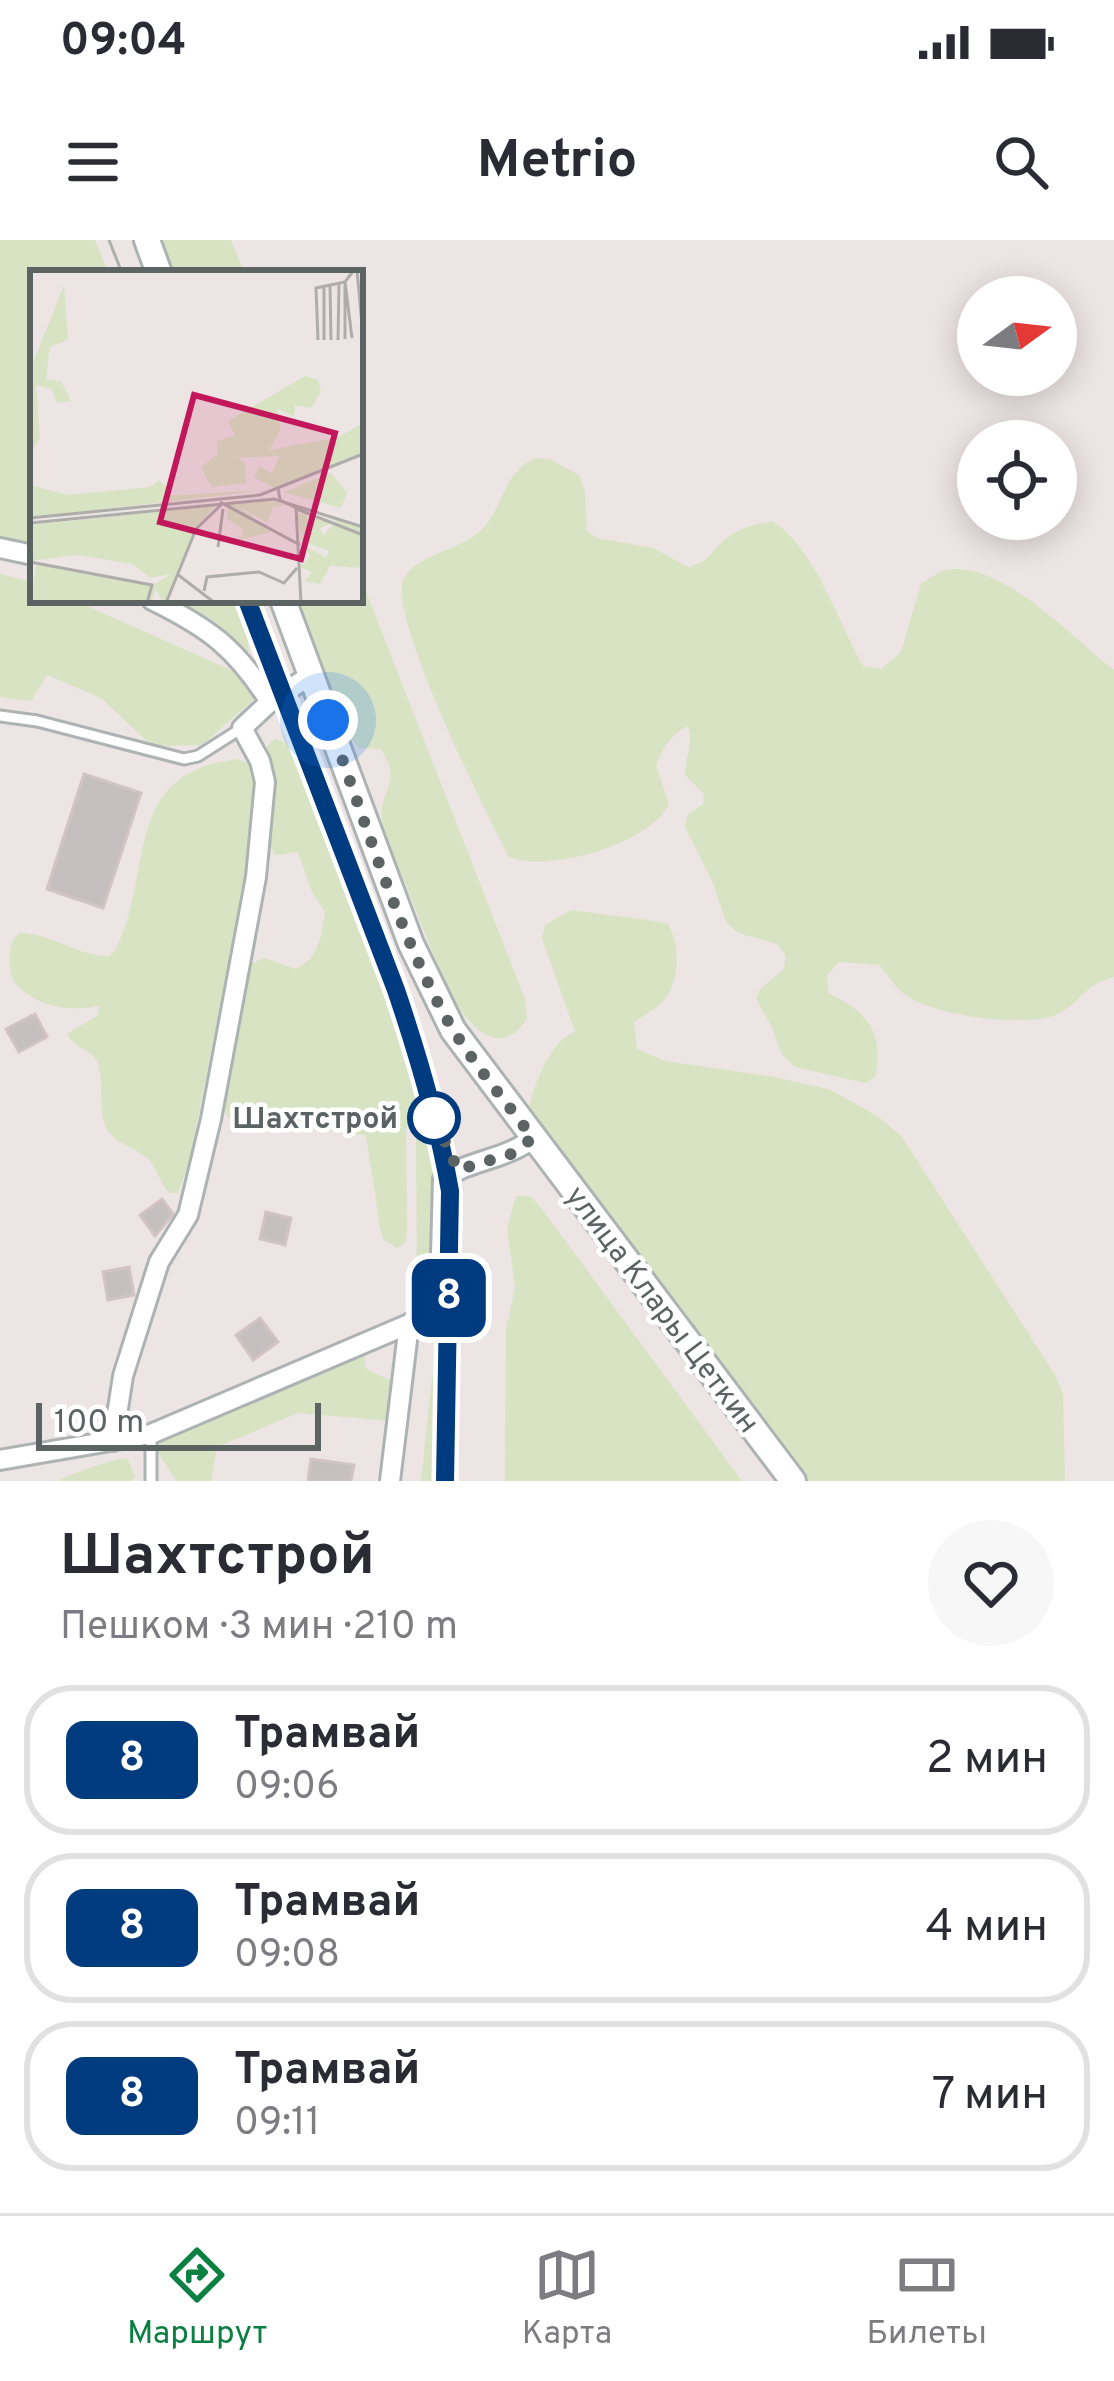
<!DOCTYPE html>
<html lang="ru">
<meta charset="utf-8">
<style>
:root{--surface:#fff;--page:#f7f7f7;--text:#2b2b33;--muted:#7c7c81;--line:#e1e1e2;--accent:#0b8043}
body{margin:0;font-family:Overpass,sans-serif;background:var(--page);color:var(--text);height:100vh;display:flex;flex-direction:column;font-size:45px;white-space:nowrap}
*{box-sizing:border-box;margin:0}
p{font-size:39px;color:var(--muted)}
.icon{flex:none;width:66px;height:66px;fill:none;stroke:currentColor;stroke-width:2;stroke-linecap:round;stroke-linejoin:round}
.map{position:relative;height:1241px;overflow:hidden}
.drawer{display:flex;flex-direction:column;background:var(--surface);flex:1}
.drawer>*{flex:none}
.badge{padding:0 24px;border-radius:18px;font-size:42px;line-height:78px}
.needle{width:78px;rotate:75deg}
.buttons{position:absolute;left:957px;top:36px;display:grid;gap:24px}
.buttons a{display:grid;place-items:center;width:120px;height:120px;border-radius:50%;background:var(--surface);box-shadow:0 6px 30px #0003;font-size:60px}
.scale{position:absolute;left:36px;bottom:30px;width:285px;box-sizing:border-box;padding-left:12px;border:6px solid #5c6463;border-top:0;font-size:33px;line-height:42px;white-space:nowrap;color:#5c6463;-webkit-text-stroke:9px #fff;paint-order:stroke}
.you{position:absolute;width:60px;height:60px;margin:-30px;border:9px solid #fff;border-radius:50%;background:#1a73e8;box-shadow:0 0 0 18px #1a73e833}
.map>.badge{position:absolute;translate:-50% -50%;box-shadow:0 0 0 6px #fff}
.round{display:grid;place-items:center;flex:none;width:126px;height:126px;border-radius:63px;background:var(--page)}
.head{display:flex;align-items:center;justify-content:space-between;height:204px;padding:0 60px}
h1{font-size:57px;font-weight:700;line-height:90px}
ul{padding:0;list-style:none}
li{display:flex;align-items:center;gap:36px;height:150px;margin:0 24px 18px;padding:0 36px;border:6px solid var(--line);border-radius:48px}
li div{flex:1}
li b{display:block;font-size:45px}
li em{font-style:normal}
li .badge{min-width:132px;font-weight:700;text-align:center}
.status{display:flex;justify-content:space-between;align-items:center;height:84px;padding:0 60px;background:var(--surface);direction:ltr}
.status svg{height:33px;fill:currentColor}
header{display:flex;justify-content:space-between;align-items:center;height:156px;padding:0 60px;background:var(--surface);font-size:54px;font-weight:700}
.menu{display:flex;justify-content:space-around;align-items:center;height:168px;border-top:3px solid var(--line);background:var(--surface);font-size:33px;color:var(--muted)}
.menu a{display:grid;justify-items:center;gap:6px}
.menu .active{color:var(--accent)}
.map>svg:first-child{display:block}
.green{fill:#d8e3c3}
.building{fill:#c6bfbf;stroke:#d2c4c3;stroke-width:3}
.lines{fill:none;stroke-linecap:round;stroke-linejoin:round}
.service-casing{stroke:#adb3b3;stroke-width:15}
.minor-casing{stroke:#adb3b3;stroke-width:24}
.tertiary-casing{stroke:#adb3b3;stroke-width:30}
.service{stroke:#fff;stroke-width:9}
.minor{stroke:#fff;stroke-width:18}
.tertiary{stroke:#fff;stroke-width:24}
.tram{stroke:#aeb0af;stroke-width:3}
.line-casing{stroke:#fff;stroke-width:27}
.line{stroke:#003b80;stroke-width:18}
.walk{stroke:#5c6463;stroke-width:12;stroke-dasharray:0 21.6}
.stop-dot{fill:#fff;stroke:#003b80;stroke-width:6}
.labels{text-anchor:middle;stroke-width:9;stroke-linejoin:round;paint-order:stroke}
.stop-label{font-size:30px;font-weight:bold;fill:#5c6463;stroke:#fff;text-anchor:end}
.street-label{font-size:30px;fill:#5c6463;stroke:#fff}
.inset-road{fill:none;stroke:#afadac;stroke-width:3}
.view{fill:#c2185b;fill-opacity:0.15;stroke:#c2185b;stroke-width:6}
.inset-edge{fill:none;stroke:#5c6463;stroke-width:6}
</style>
<div class="status"><b>09:04</b><svg viewBox="0 0 49 12"><path d="M0 12V9h3v3zM5 12V6h3v6zM10 12V3h3v9zM15 12V0h3v12zM26 1h20v11H26zM47 4h2v5h-2z"/></svg></div>
<header><svg class="icon" aria-label="menu" viewBox="0 0 24 24"><path d="M4 6h16M4 12h16M4 18h16"/></svg>Metrio<svg class="icon" aria-label="search" viewBox="0 0 24 24"><circle cx="10" cy="10" r="6"/><path d="M15 15l6 6"/></svg></header>
<div class="map">
<svg width="1114" height="1241" viewBox="0 0 1114 1241">
<rect width="100%" height="100%" fill="#ede5e4"/>
<!-- green -->
<path class="green" d="M0,0H95L108,33H33V305L0,297Z
M156,0H231L244,33H169Z
M536,218L550,219L579,235L585,252L587,291L597,298L653,308L688,327C713,320 708,313 726,299C739,288 755,285 772,281C815,307 838,382 863,426L881,429L901,412L921,344C931,337 942,329 955,329C1005,326 1077,401 1114,430V737C1082,746 1083,760 1060,773C1030,790 929,775 904,754C895,747 887,734 879,725L839,722L827,735L828,753C867,771 885,793 875,837L865,843L795,827L782,815L771,786L756,759L760,749L784,729L786,716L777,704L738,693L726,682L713,643L685,587L688,574L703,564L704,554L685,535C685,516 694,504 688,486C671,494 663,508 656,525L669,564C649,604 550,633 509,617C489,579 382,366 405,336C424,311 462,311 483,288C505,264 504,230 536,218Z
M0,334L33,342V360H74L244,436L254,459L202,505L152,506L101,458L47,435L31,461L0,457Z
M360,336L525,759L527,779C495,826 462,776 446,746L383,588C375,548 405,547 381,509L359,508L348,496L295,360H360Z
M178,360H236L247,390L249,411H242L216,382Z
M275,499L289,504L300,522L414,840L420,868L406,888L407,992L405,1003L397,1008L384,1000L380,988L366,895L231,881L222,868L248,725L264,718L296,729C320,716 321,698 325,672L312,652L298,612L275,615L267,601L272,537L267,506Z
M238,519L252,525L258,546L249,616L189,924L178,953H170C159,944 159,931 150,921C136,906 113,905 105,885C98,868 105,829 95,818C85,807 75,809 67,794L98,775L99,766C66,772 36,767 13,741C9,725 6,704 19,693C51,693 77,716 109,716L115,711C156,630 119,533 238,519Z
M571,670L655,681L668,684C680,703 680,740 665,759C657,769 644,774 634,783L637,809L665,821L775,837L831,850L879,877L902,897L1055,1135L1063,1154L1065,1241H804L527,879C530,854 549,799 575,792L542,698L545,685Z
M422,891L429,895C434,925 440,1034 422,1054L417,1050L416,897Z
M516,956H530L539,965L742,1241H505L506,1089L515,1048L507,988Z
M364,1111L365,1128L396,1143L390,1181L298,1173L217,1207L211,1241H176L153,1205Z
M432,1137L442,1140L435,1241H421Z
M127,1218L135,1236L131,1241H57C79,1232 103,1221 127,1218Z"/>
<!-- building -->
<path class="building" d="M84,534L141,553L103,668L47,649Z
M35,774L47,797L19,812L6,789Z
M162,959L173,974L155,996L140,975Z
M266,972L291,978L285,1005L260,999Z
M129,1027L134,1055L108,1060L103,1032Z
M260,1078L278,1102L253,1120L236,1095Z
M311,1219L354,1225L351,1241H308Z"/>
<g class="lines">
<!-- service casing -->
<g class="service-casing">
<path id="service" d="M0,476L37,481L184,519L198,516L242,488
M151,1241V1194"/>
</g>
<!-- minor casing -->
<g class="minor-casing">
<path id="minor" d="M0,308L33,315
M152,360C209,388 236,408 270,462
M113,1201L123,1136L159,1022L188,975L211,879L256,637L265,542L260,521L242,488L270,462L311,435
M0,1220L151,1194L409,1084L434,1064L440,1052L443,939C471,919 506,920 533,898
M390,1241L409,1084"/>
</g>
<!-- tertiary casing -->
<g class="tertiary-casing">
<path id="tertiary" d="M147,0L159,33
M283,360L411,704L453,790L793,1241"/>
</g>
<!-- service -->
<use href="#service" class="service"/>
<!-- minor -->
<use href="#minor" class="minor"/>
<!-- tertiary -->
<use href="#tertiary" class="tertiary"/>
<!-- tram -->
<path class="tram" d="M109,0L122,33
M258,360C332,554 415,746 462,948L456,1241"/>
</g>
<g class="lines">
<!-- line casing -->
<g class="line-casing">
<path id="line" d="M247,360L396,750C418,815 438,882 450,951L445,1241"/>
</g>
<!-- line -->
<use href="#line" class="line"/>
<!-- walk -->
<path class="walk" d="M328,480C363,574 392,673 438,763C463,812 500,854 533,898L511,914L458,930L434,878"/>
</g>
<!-- markers -->
<circle class="stop-dot" cx="434" cy="878" r="24"/>
<g class="labels">
<!-- stop labels -->
<g class="stop-label">
<text x="398" y="888">Шахтстрой</text>
</g>
<!-- street labels -->
<g class="street-label">
<text transform="translate(663 1069) rotate(53)" y="10">улица Клары Цеткин</text>
</g>
</g>
<!-- overview -->
<g transform="translate(30 30)">
<rect width="333" height="333" fill="#ede5e4"/>
<path d="M34,15L38,70L20,77L16,109L31,111L41,131L27,133L21,119L6,115L10,169L0,184V100ZM275,106L288,110L291,122L281,138L265,135L264,147L248,139L250,160L239,180L307,168L333,153V182L246,219L224,207L230,196L242,204L249,186L207,188L215,193L216,213L182,217L171,197L188,184L187,171L205,166L198,151ZM301,203L317,223L311,238L254,222ZM129,210L140,220L132,226L236,220L0,248V215L38,225L120,217ZM238,230L257,235L243,237L237,253L209,236L240,262L209,270L214,260L197,249L199,233ZM185,236L165,259L135,333L125,320L121,333H0L7,292L122,316L141,304L120,308L102,294L48,285L0,291V255ZM273,236L333,259V298L300,296L290,314L275,311L282,302L270,297L280,286L272,274L296,288L299,281L272,271L267,244L276,243L280,266L286,247L301,253L290,258L293,266L306,251Z" fill="#d8e3c3"/>
<path class="inset-road" d="M327,0L333,66M315,12L322,68M300,15L301,70M294,16V70M315,69V13M288,70L286,18L315,12L324,0M308,70L309,14M248,218L250,230L266,238L271,333M190,232L270,275M267,239L333,265M0,248L230,225L333,184M0,253L244,229L333,257M188,277L193,239M0,292L122,315L117,333M147,304L185,333M174,321L177,307L229,302L254,313L267,298M136,333L166,259L191,235"/>
<path class="view" d="M164,125L305,163L271,289L130,252Z"/>
<rect width="333" height="333" class="inset-edge"/>
</g>
</svg>
<div class="buttons">
<a><svg class="needle" viewBox="-14 -14 28 28"><path d="M0-13l5 13h-10z" fill="#e53935"/><path d="M0 13l5-13h-10z" fill="#7c7c81"/></svg></a>
<a><svg class="icon" aria-label="locate" viewBox="0 0 24 24"><circle cx="12" cy="12" r="6"/><path d="M12 2v4M12 18v4M2 12h4M18 12h4"/></svg></a>
</div>
<div class="scale">100 m</div>
<div class="you" style="left:328px;top:480px"></div>
<b class="badge" style="left:449px;top:1058px;background:#003b80;color:#fff">8</b>
</div>
<section class="drawer">
<div class="head"><div><h1>Шахтстрой</h1><p>Пешком · 3 мин · 210 m</p></div><a class="round"><svg class="icon" aria-label="heart" viewBox="0 0 24 24"><path d="M12 20l-8-8c-3-5 5-10 8-4 3-6 11-1 8 4z"/></svg></a></div>
<ul>
<li><span class="badge" style="background:#003b80;color:#fff">8</span><div><b>Трамвай</b><p>09:06</p></div><em>2 мин</em></li>
<li><span class="badge" style="background:#003b80;color:#fff">8</span><div><b>Трамвай</b><p>09:08</p></div><em>4 мин</em></li>
<li><span class="badge" style="background:#003b80;color:#fff">8</span><div><b>Трамвай</b><p>09:11</p></div><em>7 мин</em></li>
</ul>
</section>
<nav class="menu">
<a class="active"><svg class="icon" aria-label="directions" viewBox="0 0 24 24"><path d="M12 3l9 9-9 9-9-9zM9 14v-3h6M13 9l2 2-2 2"/></svg>Маршрут</a>
<a><svg class="icon" aria-label="map" viewBox="0 0 24 24"><path d="M3 6l6-2 6 2 6-2v14l-6 2-6-2-6 2zM9 4v14M15 6v14"/></svg>Карта</a>
<a><svg class="icon" aria-label="tickets" viewBox="0 0 24 24"><path d="M3 7h18v10H3zM15 7v10"/></svg>Билеты</a>
</nav>
